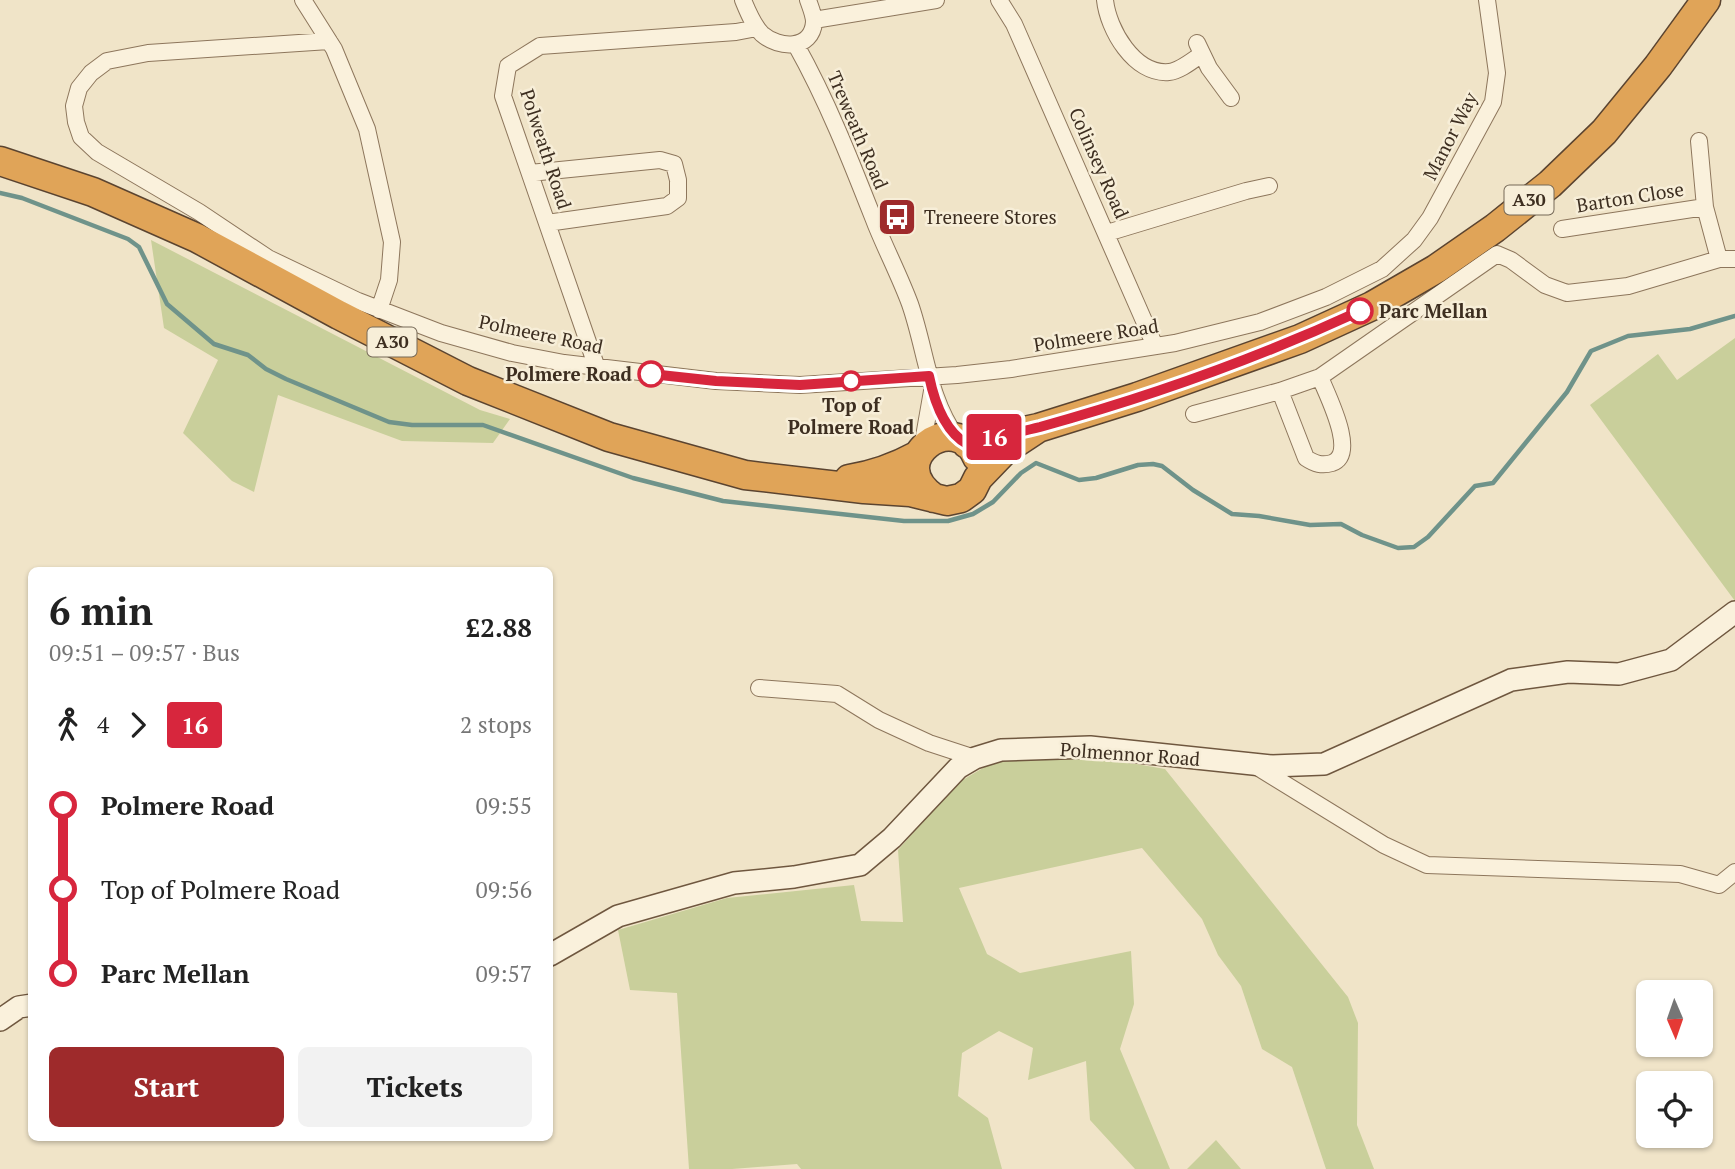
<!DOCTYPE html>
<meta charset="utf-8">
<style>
:root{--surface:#fff;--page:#f2f2f2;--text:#222;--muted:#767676;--accent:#9e2a2b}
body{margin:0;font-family:"PT Serif",serif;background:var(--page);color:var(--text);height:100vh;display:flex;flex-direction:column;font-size:26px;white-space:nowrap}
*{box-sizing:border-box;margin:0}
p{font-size:23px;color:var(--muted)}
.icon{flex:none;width:38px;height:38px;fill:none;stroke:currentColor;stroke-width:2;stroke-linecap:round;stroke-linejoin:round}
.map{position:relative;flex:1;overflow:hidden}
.drawer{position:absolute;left:28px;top:567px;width:525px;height:574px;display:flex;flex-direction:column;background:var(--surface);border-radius:10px;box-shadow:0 2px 5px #0004}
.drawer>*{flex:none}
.badge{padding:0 14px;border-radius:5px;font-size:24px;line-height:46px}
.needle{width:46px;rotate:178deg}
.tools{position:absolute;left:1636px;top:980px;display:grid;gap:14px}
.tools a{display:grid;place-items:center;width:77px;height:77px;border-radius:10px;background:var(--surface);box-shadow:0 2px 5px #0004;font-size:35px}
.map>.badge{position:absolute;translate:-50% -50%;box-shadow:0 0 0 4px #fff}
.legs{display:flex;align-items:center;gap:10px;height:77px;padding:0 21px;font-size:23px}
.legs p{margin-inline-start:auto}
.summary{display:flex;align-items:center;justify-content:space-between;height:119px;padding:0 21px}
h1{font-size:38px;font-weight:600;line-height:52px}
.primary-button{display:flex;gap:14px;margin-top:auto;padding:14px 21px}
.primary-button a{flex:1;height:80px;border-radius:10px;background:var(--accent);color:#fff;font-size:28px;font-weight:600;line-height:80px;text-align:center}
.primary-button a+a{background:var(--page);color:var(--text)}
ul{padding:0 21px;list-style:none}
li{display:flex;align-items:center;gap:24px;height:84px;font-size:26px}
li i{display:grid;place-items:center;width:10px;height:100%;margin:0 9px;background:currentColor}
li i::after{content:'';width:18px;height:18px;margin:-9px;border:5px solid;border-radius:50%;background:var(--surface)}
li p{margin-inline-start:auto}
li:first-child i{background:linear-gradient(#0000 50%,currentColor 0)}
li:last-child i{background:linear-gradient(currentColor 50%,#0000 0)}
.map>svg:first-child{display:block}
.green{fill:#c9cf9b}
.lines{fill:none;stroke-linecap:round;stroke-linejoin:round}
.stream{stroke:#6f938a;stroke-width:4.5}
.street-casing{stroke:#8d765c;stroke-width:18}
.secondary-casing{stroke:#6f573f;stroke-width:24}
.highway-casing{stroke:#5b4430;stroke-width:31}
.street{stroke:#faf1dc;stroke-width:16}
.secondary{stroke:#faf1dc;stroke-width:21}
.highway{stroke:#e0a458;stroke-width:28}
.line-1-casing{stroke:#fff;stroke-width:16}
.line-1{stroke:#d7263d;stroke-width:10}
.stop-1-dot{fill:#fff;stroke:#d7263d;stroke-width:3.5}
.labels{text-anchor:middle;stroke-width:5;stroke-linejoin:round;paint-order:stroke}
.shield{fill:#f7eed8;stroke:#756857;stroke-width:2}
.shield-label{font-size:18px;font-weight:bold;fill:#3d2e20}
.street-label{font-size:19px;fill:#3d2e20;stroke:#f7eed8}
.poi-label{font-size:19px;fill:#3d2e20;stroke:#f7eed8;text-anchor:start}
.stop-label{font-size:19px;font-weight:bold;fill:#3d2e20;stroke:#f7eed8;text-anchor:start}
</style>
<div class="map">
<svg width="1735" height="1169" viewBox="0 0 1735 1169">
<rect width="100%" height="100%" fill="#f0e4c8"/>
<!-- green -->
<path class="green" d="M151,240L480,410L510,419L493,443L402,441L278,395L254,492L232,481L183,433L218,360L164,328Z
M1735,338V601L1590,405L1658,354L1677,380Z
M1090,756L1165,769L1348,997L1358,1023L1357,1125L1374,1169H1326L1292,1067L1262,1049L1241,986L1218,955L1202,919L1142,848L959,888L987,954L1020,973L1131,951L1134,1004L1120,1049L1170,1169H1135L1090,1120L1086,1061L1028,1080L1033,1048L999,1031L962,1053L958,1096L988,1118L1002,1169H801L797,1164L732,1169H689L677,993L630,990L618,930L727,898L854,885L861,921L903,922L898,850L956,784L993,762Z
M1216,1140L1241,1169H1187Z"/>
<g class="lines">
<!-- stream -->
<path class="stream" d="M0,193L22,198L128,239L139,247L167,304L214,344L248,355L266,369L286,379L389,422L412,425H483L633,478L723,501L904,521H948L973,514L993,502L1021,473L1036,463L1079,480L1096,478L1138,465L1153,464L1162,466L1193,490L1232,514L1259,516L1310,525L1341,524L1362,535L1398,548L1414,547L1428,537L1475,486L1493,483L1567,392L1591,351L1628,336L1690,329L1735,316"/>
<!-- street casing -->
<g class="street-casing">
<path id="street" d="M303,0L334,49L367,129L392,242L389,280L379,310
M743,0C748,12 753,25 762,34C779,49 812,50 814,22C814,15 810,6 808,0
M999,0L1014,24L1155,346
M1105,0C1108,29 1134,75 1169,72C1180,71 1193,60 1202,54
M814,20L936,0
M329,41L148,53L107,61L91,73L79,88L74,106L76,122L81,137L97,152L199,212L268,258L358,301L441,333L512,353L564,363L716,381L800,385L957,375L1011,369L1175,343L1260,322L1326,297L1382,269L1414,240L1430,218L1493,102L1497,73L1487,0
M1197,43L1209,68L1231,98
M796,45C828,102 852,164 876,225C887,252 900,277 910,304C926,350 928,398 957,438
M1699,141L1705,207
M530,173L660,160L674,164L678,180V198L667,206L547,223
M1562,229L1705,207L1719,259
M1107,233L1246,191L1269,186
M597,368L503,96L508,66L540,46L736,32L757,28
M1280,391L1306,458C1315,464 1322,466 1332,463C1358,454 1327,395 1320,377
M1194,414L1280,391L1320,377L1497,254L1511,260L1545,285L1567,293L1628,286L1719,259H1735
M922,448L932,391
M759,688L837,694L879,720L929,743L975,758
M1254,765L1384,845L1427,865L1680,874L1719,885L1735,872"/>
</g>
<!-- secondary casing -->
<g class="secondary-casing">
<path id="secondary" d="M550,955L618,916L734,883L794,877L860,865L892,838L958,768L975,758L1001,750L1090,747L1272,766L1324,764L1511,680L1568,672L1619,674L1671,660L1735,612
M0,1020L19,1007L32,1005"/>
</g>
<!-- highway casing -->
<g class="highway-casing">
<path id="highway" d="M0,161L93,192L197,238L339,315L468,381L609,437L745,475L864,489L910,492L947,501L961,498L972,490L978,478L1005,450L1038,428
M967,444L1038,428L1137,397L1300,339L1372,306L1436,269L1495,228L1550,184L1604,132L1658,66L1706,0
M849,479C874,475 896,467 918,455
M934,498C880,460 956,407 977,457"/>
</g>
<!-- street -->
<use href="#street" class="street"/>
<!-- secondary -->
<use href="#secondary" class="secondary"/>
<!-- highway -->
<use href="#highway" class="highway"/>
</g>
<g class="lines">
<!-- line-1 casing -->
<g class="line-1-casing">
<path id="line-1" d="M651,374L716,381L800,385L929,376C934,400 944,431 967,444C991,438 1016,433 1040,427C1149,397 1258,358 1360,311"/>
</g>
<!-- line-1 -->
<use href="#line-1" class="line-1"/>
</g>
<!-- icons -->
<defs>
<g id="bus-square" transform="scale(2.0125)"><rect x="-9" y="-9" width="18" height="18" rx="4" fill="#9e2a2b" stroke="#f7eed8"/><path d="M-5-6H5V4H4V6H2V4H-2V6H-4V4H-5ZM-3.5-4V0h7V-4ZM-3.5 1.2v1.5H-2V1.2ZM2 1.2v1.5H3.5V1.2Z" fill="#fff"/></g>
</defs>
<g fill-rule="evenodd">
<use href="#bus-square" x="897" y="217"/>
</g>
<!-- markers -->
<g class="stop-1-dot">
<circle cx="1360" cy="311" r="12"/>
<circle cx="651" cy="374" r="12"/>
<circle cx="851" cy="381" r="9"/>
</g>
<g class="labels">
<!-- shield labels -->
<g class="shield">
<rect x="1504.5" y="185.5" width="49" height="29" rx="5"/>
<rect x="367.5" y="327.5" width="49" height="29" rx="5"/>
</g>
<g class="shield-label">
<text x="1529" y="206">A30</text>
<text x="392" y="348">A30</text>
</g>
<!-- street labels -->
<g class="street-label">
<text transform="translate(858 130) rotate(67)" y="7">Treweath Road</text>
<text transform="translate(1450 136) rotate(-63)" y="7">Manor Way</text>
<text transform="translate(546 149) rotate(72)" y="7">Polweath Road</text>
<text transform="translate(1099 163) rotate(66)" y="7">Colinsey Road</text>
<text transform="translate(1630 197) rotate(-9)" y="7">Barton Close</text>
<text transform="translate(541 334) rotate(12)" y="7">Polmeere Road</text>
<text transform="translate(1096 335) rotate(-9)" y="7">Polmeere Road</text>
<text transform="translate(1130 754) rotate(4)" y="7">Polmennor Road</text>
</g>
<!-- poi labels -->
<g class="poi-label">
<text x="924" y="224">Treneere Stores</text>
</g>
<!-- stop labels -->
<g class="stop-label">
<text x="1379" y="318">Parc Mellan</text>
<text x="632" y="381" text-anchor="end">Polmere Road</text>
<text x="851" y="412" text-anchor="middle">Top of<tspan x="851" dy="22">Polmere Road</tspan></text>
</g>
</g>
</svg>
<div class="tools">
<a><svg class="needle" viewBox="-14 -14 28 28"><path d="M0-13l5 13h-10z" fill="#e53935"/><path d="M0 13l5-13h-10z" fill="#767676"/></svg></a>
<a><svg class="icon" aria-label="locate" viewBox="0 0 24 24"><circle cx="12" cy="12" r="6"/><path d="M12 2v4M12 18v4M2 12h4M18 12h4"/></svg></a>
</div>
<b class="badge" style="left:994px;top:437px;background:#d7263d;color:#fff">16</b>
<section class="drawer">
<div class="summary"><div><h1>6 min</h1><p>09:51 – 09:57 · Bus</p></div><b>£2.88</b></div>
<div class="legs"><svg class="icon" aria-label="walk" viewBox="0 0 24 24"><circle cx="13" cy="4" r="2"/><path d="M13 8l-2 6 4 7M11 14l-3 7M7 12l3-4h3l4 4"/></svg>4<svg class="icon" aria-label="forward" viewBox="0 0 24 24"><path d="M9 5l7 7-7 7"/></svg><b class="badge" style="background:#d7263d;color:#fff">16</b><p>2 stops</p></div>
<ul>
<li><i style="color:#d7263d"></i><b>Polmere Road</b><p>09:55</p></li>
<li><i style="color:#d7263d"></i><span>Top of Polmere Road</span><p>09:56</p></li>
<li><i style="color:#d7263d"></i><b>Parc Mellan</b><p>09:57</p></li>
</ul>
<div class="primary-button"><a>Start</a><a>Tickets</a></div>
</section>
</div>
